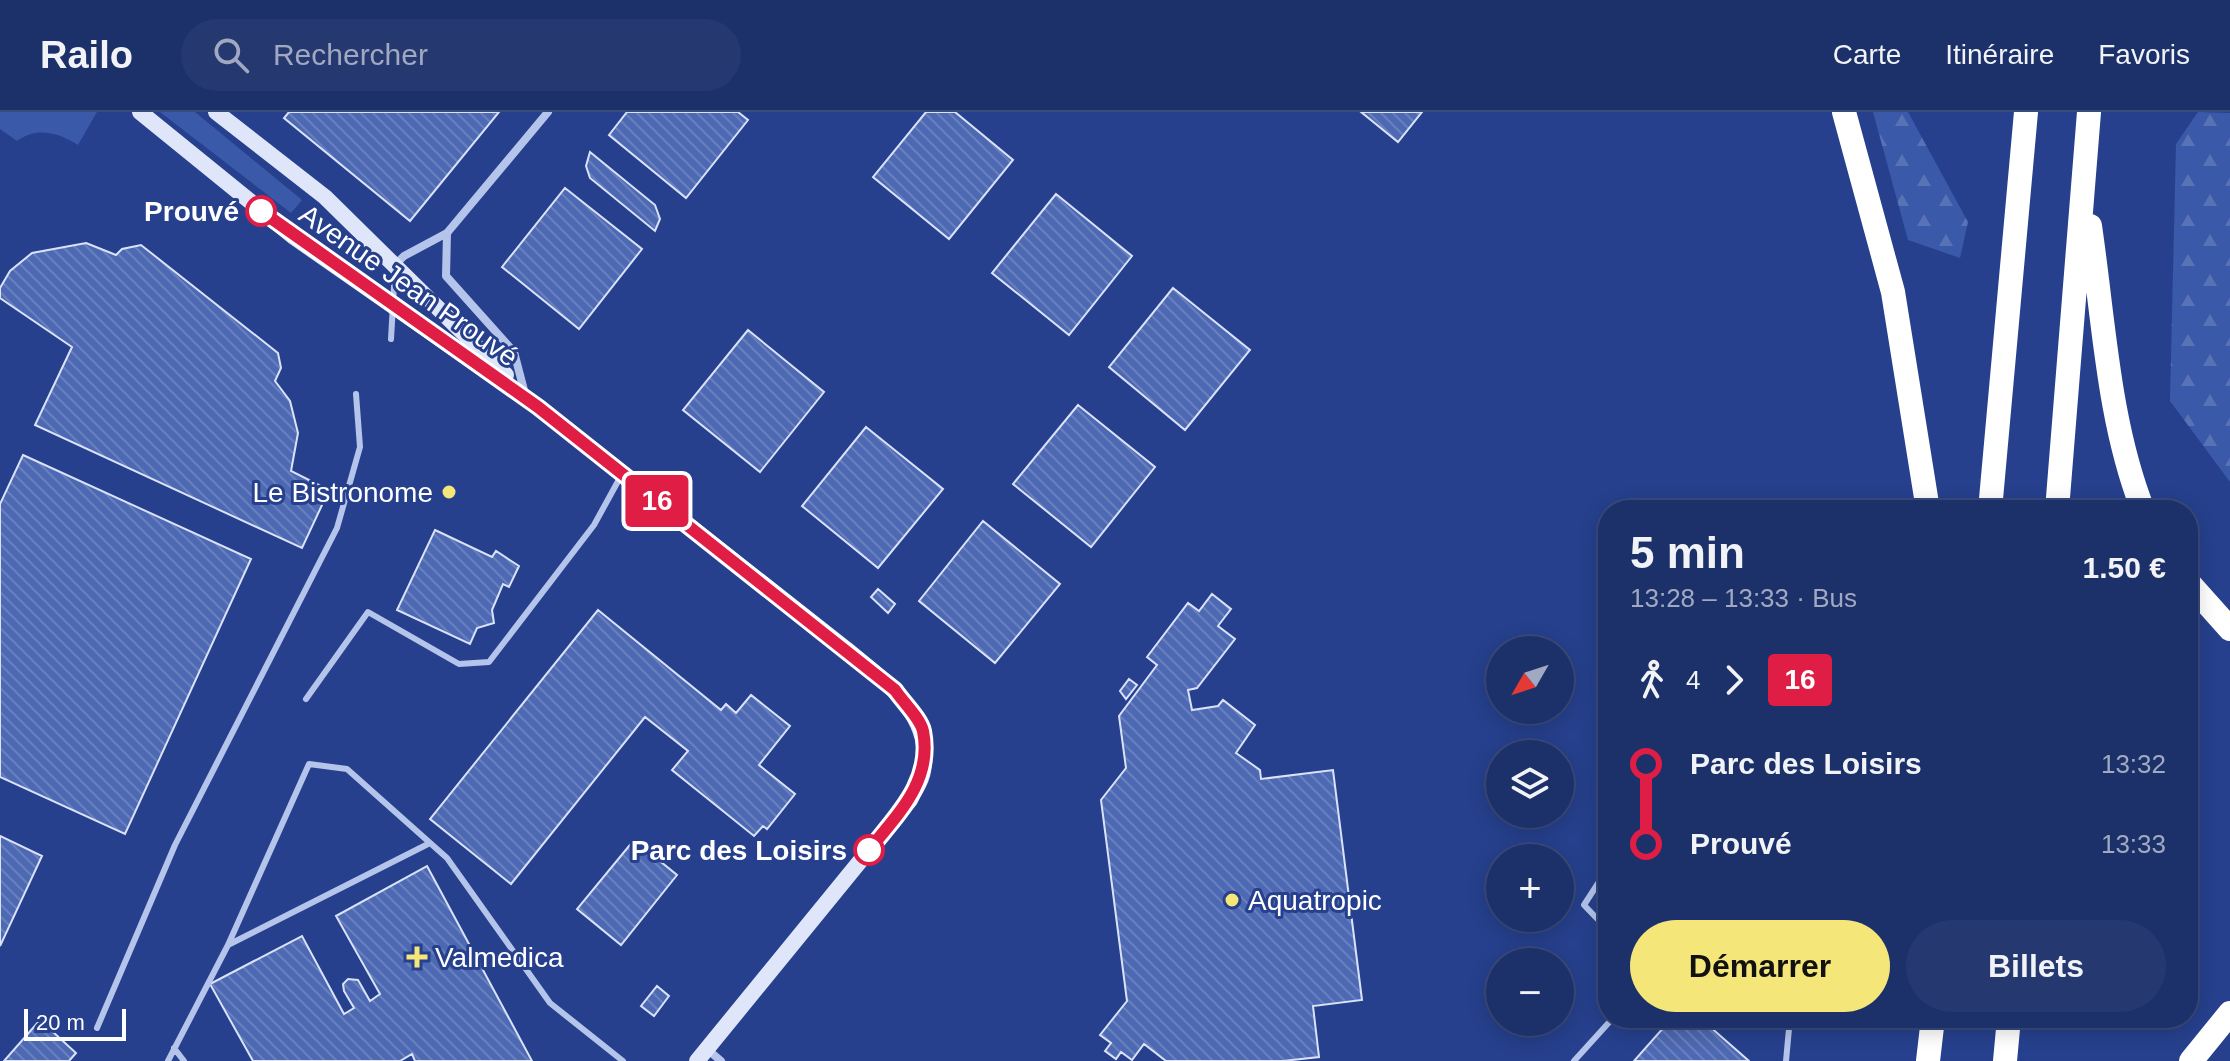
<!DOCTYPE html>
<html lang="fr">
<meta charset="utf-8">
<style>
:root{--surface:#1c306a;--page:#253870;--text:#f1f3f6;--muted:#a0a9c1;--line:#3a4b7e;--accent:#f4e679}
body{margin:0;font-family:Helvetica,sans-serif;background:var(--page);color:var(--text);height:100vh;display:flex;flex-direction:column;font-size:30px;white-space:nowrap}
*{box-sizing:border-box;margin:0}
p{font-size:26px;color:var(--muted)}
.icon{flex:none;width:44px;height:44px;fill:none;stroke:currentColor;stroke-width:2;stroke-linecap:round;stroke-linejoin:round}
.map{position:relative;flex:1;overflow:hidden}
.side{position:absolute;left:1598px;top:388px;width:600px;height:528px;display:flex;flex-direction:column;background:var(--surface);border-radius:32px;box-shadow:0 4px 20px #0003,0 0 0 2px var(--line)}
.side>*{flex:none}
.badge{padding:0 16px;border-radius:6px;font-size:28px;line-height:52px}
.needle{width:52px;rotate:231deg}
.controls{position:absolute;left:1486px;top:524px;display:grid;gap:16px}
.controls a{display:grid;place-items:center;width:88px;height:88px;border-radius:50%;background:var(--surface);box-shadow:0 4px 20px #0003,0 0 0 2px var(--line);font-size:40px}
.scale{position:absolute;left:24px;bottom:20px;width:102px;box-sizing:border-box;padding-left:8px;border:4px solid #fff;border-top:0;font-size:22px;line-height:28px;white-space:nowrap;color:#fff;-webkit-text-stroke:6px #26408d;paint-order:stroke}
.map>.badge{position:absolute;translate:-50% -50%;box-shadow:0 0 0 4px #fff}
.legs{display:flex;align-items:center;gap:12px;height:88px;padding:0 32px;font-size:26px}
.legs p{margin-inline-start:auto}
.overview{display:flex;align-items:center;justify-content:space-between;height:136px;padding:0 32px}
h1{font-size:44px;font-weight:700;line-height:60px}
.button{display:flex;gap:16px;margin-top:auto;padding:16px 32px}
.button a{flex:1;height:92px;border-radius:48px;background:var(--accent);color:#111;font-size:32px;font-weight:700;line-height:92px;text-align:center}
.button a+a{background:var(--page);color:var(--text)}
ul{padding:0 32px;list-style:none}
li{display:flex;align-items:center;gap:28px;height:80px;font-size:30px}
li i{display:grid;place-items:center;width:12px;height:100%;margin:0 10px;background:currentColor}
li i::after{content:'';width:20px;height:20px;margin:-10px;border:6px solid;border-radius:50%;background:var(--surface)}
li p{margin-inline-start:auto}
li:first-child i{background:linear-gradient(#0000 50%,currentColor 0)}
li:last-child i{background:linear-gradient(currentColor 50%,#0000 0)}
header{display:flex;align-items:center;gap:48px;box-sizing:border-box;height:112px;padding:0 40px;background:var(--surface);border-bottom:2px solid var(--line)}
header strong{font-size:38px}
nav{display:flex;gap:44px;margin-inline-start:auto;font-size:28px}
.search{width:560px;height:72px;background:var(--page);display:flex;align-items:center;gap:20px;box-sizing:border-box;padding:0 28px;border-radius:44px;color:var(--muted);font-size:30px}
.map>svg:first-child{display:block}
.grass{fill:#3a59a9}
.forest{fill:url(#forest-firs)}
.building{fill:url(#building-back-hatch);stroke:#d9e2f8;stroke-width:2}
.lines{fill:none;stroke-linecap:round;stroke-linejoin:round}
.lane{stroke:#b5c4eb;stroke-width:6}
.street{stroke:#b5c4eb;stroke-width:8}
.secondary{stroke:#e0e6f9;stroke-width:16}
.highway{stroke:#fff;stroke-width:24}
.line-1-casing{stroke:#fff;stroke-width:18}
.line-1{stroke:#df1d45;stroke-width:12}
.stop-1-dot{fill:#fff;stroke:#df1d45;stroke-width:4}
.poi-dot{fill:#f4e679;stroke:#26408d;stroke-width:3}
.labels{text-anchor:middle;stroke-width:6;stroke-linejoin:round;paint-order:stroke}
.stop-label{font-size:28px;font-weight:bold;fill:#fff;stroke:#26408d;text-anchor:end}
.street-label{font-size:28px;fill:#fff;stroke:#26408d}
.poi-label{font-size:28px;fill:#fff;stroke:#26408d;text-anchor:start}
</style>
<header>
<strong>Railo</strong>
<div class="search"><svg class="icon" aria-label="search" viewBox="0 0 24 24"><circle cx="10" cy="10" r="6"/><path d="M15 15l6 6"/></svg>Rechercher</div>
<nav><a>Carte</a><a>Itinéraire</a><a>Favoris</a></nav>
</header>
<div class="map">
<svg width="2230" height="949" viewBox="0 0 2230 949">
<defs>
<pattern id="forest-firs" width="22" height="20" patternUnits="userSpaceOnUse" patternTransform="scale(2)"><rect width="22" height="20" fill="#3a59a9"/><path d="M5 1l3.5 6h-7zM16 11l3.5 6h-7z" fill="#5872b6"/></pattern>
<pattern id="building-back-hatch" width="6" height="6" patternUnits="userSpaceOnUse" patternTransform="scale(2)"><rect width="6" height="6" fill="#4e69b3"/><path d="M-1 5l2 2M0 0l6 6M5-1l2 2" fill="none" stroke="#6980be"/></pattern>
</defs>
<rect width="100%" height="100%" fill="#26408d"/>
<!-- grass -->
<path class="grass" d="M0,0H97L78,33C59,21 37,14 17,29L0,17Z
M160,0H195L302,88L291,101Z"/>
<!-- forest -->
<path class="forest" d="M1873,0H1908L1968,110L1960,146L1908,128Z
M2198,0L2230,1V370L2170,289L2176,32Z"/>
<!-- building -->
<path class="building" d="M289,0H499L410,109L284,6Z
M627,0H738L748,8L686,86L609,23Z
M926,0H955L1013,48L949,127L873,65Z
M1361,0H1422L1398,30Z
M590,40L655,93L660,107L655,119L590,66L586,54Z
M565,76L642,137L579,217L502,155Z
M1056,82L1132,144L1069,223L992,161Z
M86,131L116,143L122,137L141,133L278,241L281,256L275,269L290,289L298,321L291,359L329,378L302,436L35,313L72,235L0,186V176L10,159L32,141Z
M1173,176L1250,238L1185,318L1109,255Z
M748,218L824,280L760,360L683,298Z
M1078,293L1155,355L1091,435L1013,372Z
M866,315L943,377L878,456L802,394Z
M23,343L251,447L125,722L0,665V392Z
M983,409L1060,472L995,551L919,489Z
M435,418L492,445L496,439L519,454L509,475L503,472L492,498L494,511L477,516L470,532L397,498Z
M878,477L895,492L888,501L871,485Z
M1212,482L1231,497L1218,514L1235,527L1197,576L1188,578L1192,598L1218,594L1223,588L1255,613L1236,641L1260,658L1261,667L1333,658L1362,888L1313,894L1319,945L1283,949H1166L1144,932L1132,948L1121,940L1116,947L1105,939L1111,931L1100,923L1127,889L1101,688L1126,656L1119,604L1157,553L1147,545L1188,491L1199,499Z
M598,498L721,598L726,592L736,601L751,583L790,614L759,653L795,682L767,717L763,714L754,724L672,658L688,639L645,605L511,772L430,707Z
M1129,567L1137,573L1126,587L1120,579Z
M0,724L42,744L0,834Z
M634,728L677,763L621,833L577,797Z
M427,754L532,949H415L412,942L400,949H253L210,872L302,824L344,902L354,896L344,879L343,872L348,867L358,868L370,889L380,882L336,804Z
M657,874L669,884L654,904L641,894Z
M1672,906H1700L1749,949H1634Z
M40,908L76,941L69,949H4Z"/>
<g class="lines">
<!-- lane -->
<path class="lane" d="M391,227L395,157
M306,587L368,500L459,552L489,550L594,413L622,362
M430,731L228,833L309,652L347,657L447,746L550,891L623,949
M1608,756L1584,793L1608,818
M97,916L175,733L337,416L360,335L356,282
M174,936L184,949
M168,949L228,833
M1574,949L1613,906
M1786,949L1790,906"/>
<!-- street -->
<path class="street" d="M447,121L446,164L514,240L525,282
M395,153L404,144L447,121L548,0
M707,937L721,949"/>
<!-- secondary -->
<path class="secondary" d="M140,0L294,125L538,295L846,537C883,568 935,603 923,659C922,669 914,679 910,688L697,949
M216,0L325,85L506,263"/>
<!-- highway -->
<path class="highway" d="M1844,0L1893,180L1928,398
M2090,114C2104,209 2108,309 2143,398
M1990,398L2026,0
M2057,398L2089,0
M2188,470L2230,517
M1928,949L1933,906
M2005,949L2009,906
M2191,949L2230,901"/>
</g>
<g class="lines">
<!-- line-1 casing -->
<g class="line-1-casing">
<path id="line-1" d="M261,99L538,295L895,578C903,590 920,606 923,619C933,669 897,703 869,738"/>
</g>
<!-- line-1 -->
<use href="#line-1" class="line-1"/>
</g>
<!-- markers -->
<g class="stop-1-dot">
<circle cx="261" cy="99" r="14"/>
<circle cx="869" cy="738" r="14"/>
</g>
<g class="poi-dot">
<circle cx="449" cy="380" r="8"/>
<circle cx="1232" cy="788" r="8"/>
<path d="M413 833h8v8h8v8h-8v8h-8v-8h-8v-8h8z"/>
</g>
<g class="labels">
<!-- stop labels -->
<g class="stop-label">
<text x="239" y="109">Prouvé</text>
<text x="847" y="748">Parc des Loisirs</text>
</g>
<!-- street labels -->
<g class="street-label">
<text transform="translate(409 173) rotate(35)" y="10">Avenue Jean Prouvé</text>
</g>
<!-- poi labels -->
<g class="poi-label">
<text x="433" y="390" text-anchor="end">Le Bistronome</text>
<text x="1248" y="798">Aquatropic</text>
<text x="435" y="855">Valmedica</text>
</g>
</g>
</svg>
<div class="controls">
<a><svg class="needle" viewBox="-14 -14 28 28"><path d="M0-13l5 13h-10z" fill="#e53935"/><path d="M0 13l5-13h-10z" fill="#a0a9c1"/></svg></a>
<a><svg class="icon" aria-label="layers" viewBox="0 0 24 24"><path d="M12 4l9 5-9 5-9-5zM3 14l9 5 9-5"/></svg></a>
<a>+</a>
<a>−</a>
</div>
<div class="scale">20 m</div>
<b class="badge" style="left:657px;top:389px;background:#df1d45;color:#fff">16</b>
<section class="side">
<div class="overview"><div><h1>5 min</h1><p>13:28 – 13:33 · Bus</p></div><b>1.50 €</b></div>
<div class="legs"><svg class="icon" aria-label="walk" viewBox="0 0 24 24"><circle cx="13" cy="4" r="2"/><path d="M13 8l-2 6 4 7M11 14l-3 7M7 12l3-4h3l4 4"/></svg>4<svg class="icon" aria-label="forward" viewBox="0 0 24 24"><path d="M9 5l7 7-7 7"/></svg><b class="badge" style="background:#df1d45;color:#fff">16</b></div>
<ul>
<li><i style="color:#df1d45"></i><b>Parc des Loisirs</b><p>13:32</p></li>
<li><i style="color:#df1d45"></i><b>Prouvé</b><p>13:33</p></li>
</ul>
<div class="button"><a>Démarrer</a><a>Billets</a></div>
</section>
</div>
